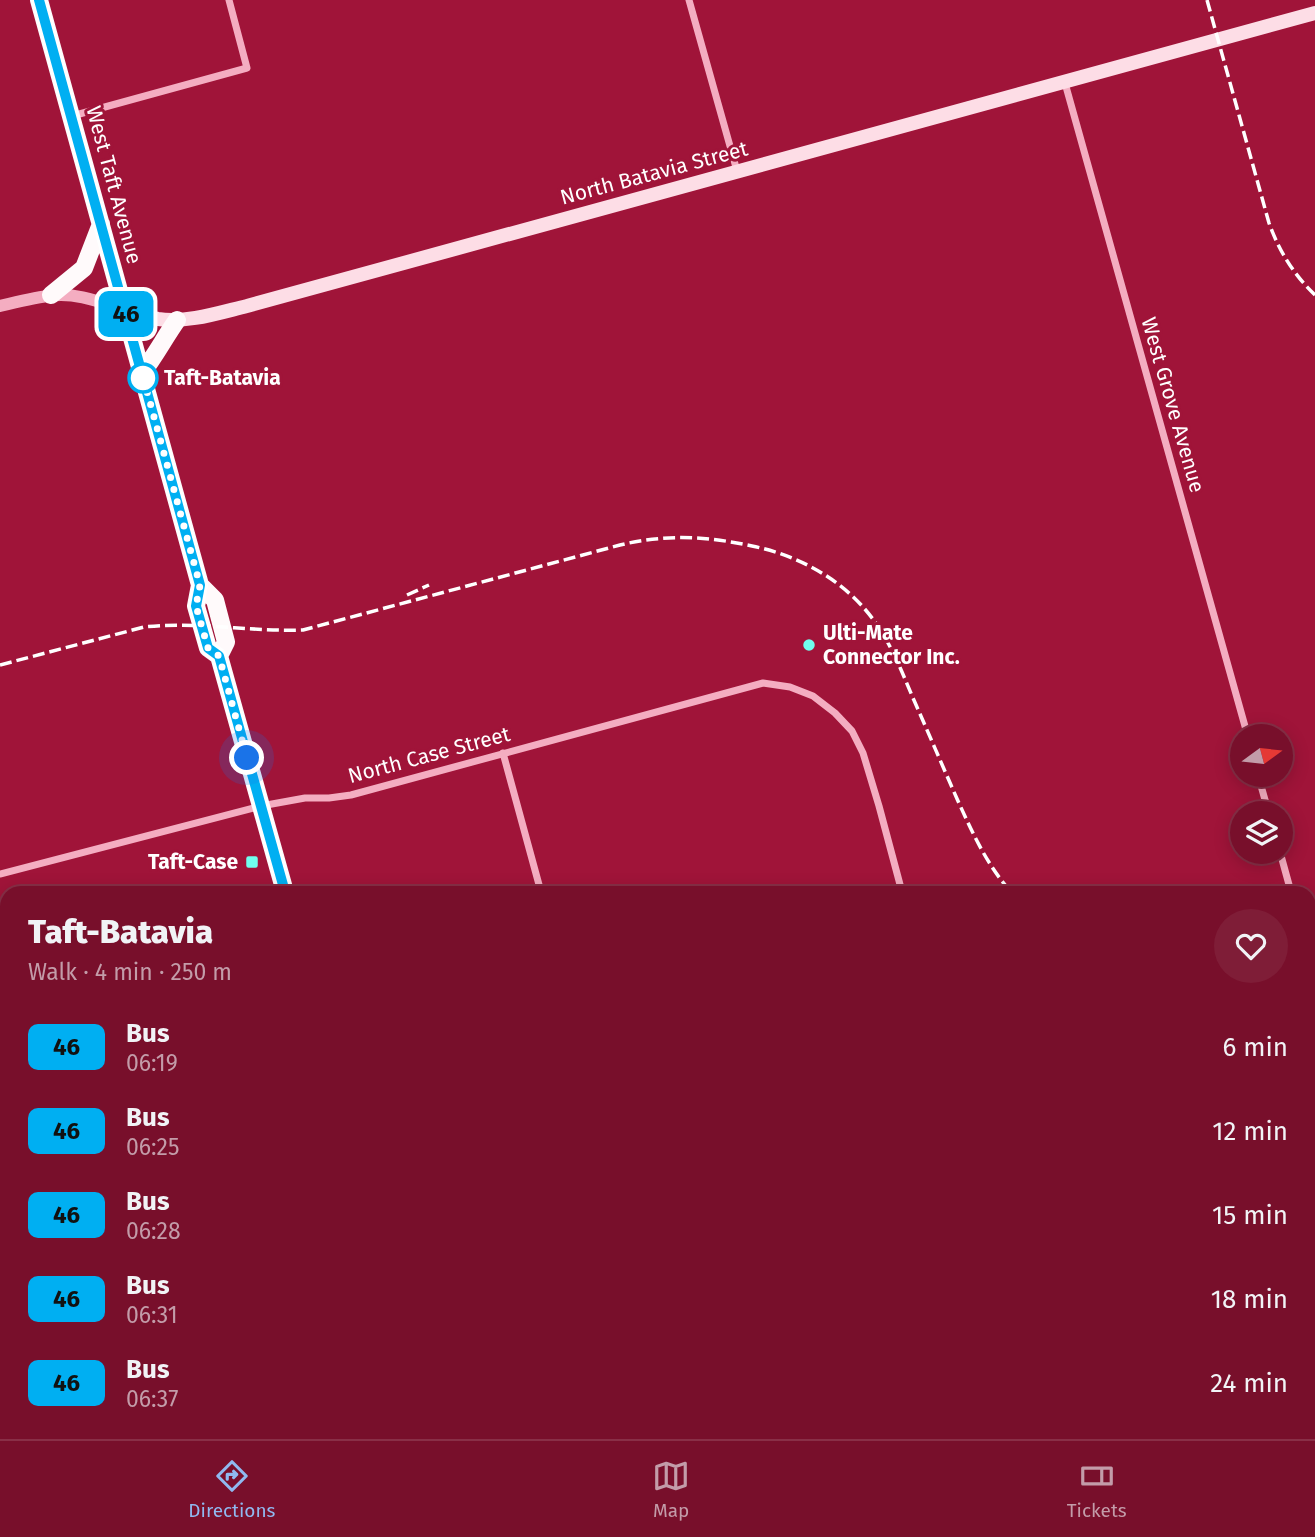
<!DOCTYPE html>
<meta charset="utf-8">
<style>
:root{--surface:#780f2b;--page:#7f1d37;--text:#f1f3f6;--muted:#c39ca9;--line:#892f47;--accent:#90b9f0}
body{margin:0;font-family:"Fira Sans",sans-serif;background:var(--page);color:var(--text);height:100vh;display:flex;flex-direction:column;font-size:26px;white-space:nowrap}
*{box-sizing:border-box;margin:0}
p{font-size:23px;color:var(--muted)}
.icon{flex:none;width:38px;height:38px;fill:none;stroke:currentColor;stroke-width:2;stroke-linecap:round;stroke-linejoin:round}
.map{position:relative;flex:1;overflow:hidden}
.drawer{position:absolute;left:0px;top:886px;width:1316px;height:555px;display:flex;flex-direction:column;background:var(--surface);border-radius:21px 21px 0 0;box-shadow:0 4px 18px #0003,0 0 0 2px var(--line)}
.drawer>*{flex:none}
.badge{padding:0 14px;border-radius:10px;font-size:24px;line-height:46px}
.needle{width:46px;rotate:75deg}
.tools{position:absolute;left:1230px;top:724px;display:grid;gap:14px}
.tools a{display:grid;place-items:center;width:63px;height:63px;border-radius:50%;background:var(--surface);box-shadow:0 4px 18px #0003,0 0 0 2px var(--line);font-size:35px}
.you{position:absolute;width:35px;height:35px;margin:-18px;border:5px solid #fff;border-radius:50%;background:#1a73e8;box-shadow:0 0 0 10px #1a73e833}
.map>.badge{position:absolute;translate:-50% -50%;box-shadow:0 0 0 4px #fff}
.round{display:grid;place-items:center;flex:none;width:74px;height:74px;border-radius:37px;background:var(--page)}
.head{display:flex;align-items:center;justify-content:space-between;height:119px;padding:0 28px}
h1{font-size:33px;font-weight:800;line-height:52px}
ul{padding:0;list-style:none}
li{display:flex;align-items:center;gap:21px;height:84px;padding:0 28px}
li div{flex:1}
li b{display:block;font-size:26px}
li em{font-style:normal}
li .badge{min-width:77px;font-weight:700;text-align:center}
.tab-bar{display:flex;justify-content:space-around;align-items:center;height:98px;border-top:2px solid var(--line);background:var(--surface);font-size:19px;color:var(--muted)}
.tab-bar a{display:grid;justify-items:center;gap:4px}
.tab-bar .selected{color:var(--accent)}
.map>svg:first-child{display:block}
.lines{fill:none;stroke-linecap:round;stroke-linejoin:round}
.stream{stroke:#f6a0b9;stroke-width:3.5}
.minor{stroke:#f4adc1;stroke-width:7}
.tertiary{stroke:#f4adc1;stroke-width:12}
.secondary{stroke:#fddde6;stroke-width:14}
.primary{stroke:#fffafb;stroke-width:18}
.rail{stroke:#fff;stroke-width:3.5;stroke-dasharray:12 5;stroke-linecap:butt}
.line-casing{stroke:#fff;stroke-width:16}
.line{stroke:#00aff2;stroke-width:10}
.walk{stroke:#fff;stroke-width:7;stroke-dasharray:0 12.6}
.stop-dot{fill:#fff;stroke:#00aff2;stroke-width:3.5}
.poi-dot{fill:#70ffee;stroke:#a01439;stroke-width:2.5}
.labels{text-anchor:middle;stroke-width:6;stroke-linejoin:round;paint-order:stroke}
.street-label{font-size:21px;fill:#fff;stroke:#a01439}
.stop-label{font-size:21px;font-weight:bold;fill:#fff;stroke:#a01439;text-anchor:start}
.poi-label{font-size:21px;font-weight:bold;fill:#fff;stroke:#a01439;text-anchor:start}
</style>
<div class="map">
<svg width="1315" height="1439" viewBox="0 0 1315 1439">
<rect width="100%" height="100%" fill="#a01439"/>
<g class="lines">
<!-- stream -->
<path class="stream" d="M0,1075H7"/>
<!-- minor -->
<path class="minor" d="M689,0L737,171
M1065,83L1248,737
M72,116L247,68L229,0
M503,753L541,892
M1258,775L1269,814
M1280,852L1291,892
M0,874L261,806L305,798H329L351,795L763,683L790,687L813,696L835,713L852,731L863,753L879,806L902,892
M1309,956L1315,978
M0,1126L1,1121L7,1114
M0,1159L7,1208
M985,1433L987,1439"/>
<!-- tertiary -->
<path class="tertiary" d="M0,306C16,302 32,298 49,296C75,292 100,302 125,310"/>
<!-- secondary -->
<path class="secondary" d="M125,310C136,313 147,317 158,319C188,323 218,313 247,306L1315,13
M1309,1425L1315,1424
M1246,1439L1274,1433"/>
<!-- primary -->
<path class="primary" d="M39,0L200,585L196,606L208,648L219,656L285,892
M51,295L84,268L101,224
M142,373C155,356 165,337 177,320
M200,585L215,600L226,642L219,656
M434,1433L436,1439"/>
<!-- rail -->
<path class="rail" d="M1207,0L1269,223C1279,251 1294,275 1315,295
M407,595L429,585
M0,665L144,627C197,621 250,632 303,630L620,545C666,534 706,536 752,546C806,557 856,587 884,636C896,656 904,677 913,698C928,732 943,767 958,801C973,834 987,865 1011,892
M1309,918L1315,916"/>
</g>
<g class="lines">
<!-- line casing -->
<g class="line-casing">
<path id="line" d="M39,0L200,585L196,606L208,648L219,656L285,892"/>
</g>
<!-- line -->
<use href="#line" class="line"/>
<!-- walk -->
<path class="walk" d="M143,378L142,373L200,585L196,606L208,648L219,656L247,758"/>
</g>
<!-- markers -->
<circle class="stop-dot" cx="143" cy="378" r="14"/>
<g class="poi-dot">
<circle cx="809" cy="645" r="7"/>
<rect x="245" y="855" width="14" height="14" rx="3.5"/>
</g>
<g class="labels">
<!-- street labels -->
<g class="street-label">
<text transform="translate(654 173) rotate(-15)" y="7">North Batavia Street</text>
<text transform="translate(114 185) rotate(75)" y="7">West Taft Avenue</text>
<text transform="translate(1173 405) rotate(74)" y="7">West Grove Avenue</text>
<text transform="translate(429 755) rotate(-15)" y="7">North Case Street</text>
</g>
<!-- stop labels -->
<g class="stop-label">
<text x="164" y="385">Taft-Batavia</text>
</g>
<!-- poi labels -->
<g class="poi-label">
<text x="823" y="640">Ulti-Mate<tspan x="823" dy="24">Connector Inc.</tspan></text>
<text x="238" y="869" text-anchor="end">Taft-Case</text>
</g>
</g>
</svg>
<div class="tools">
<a><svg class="needle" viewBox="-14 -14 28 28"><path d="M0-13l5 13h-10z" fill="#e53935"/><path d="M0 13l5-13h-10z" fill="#c39ca9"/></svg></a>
<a><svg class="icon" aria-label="layers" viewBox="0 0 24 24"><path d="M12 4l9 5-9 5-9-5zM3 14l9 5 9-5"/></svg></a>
</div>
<div class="you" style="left:247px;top:758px"></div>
<b class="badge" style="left:126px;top:314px;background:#00aff2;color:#111">46</b>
<section class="drawer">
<div class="head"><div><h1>Taft-Batavia</h1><p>Walk · 4 min · 250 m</p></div><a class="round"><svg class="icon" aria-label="heart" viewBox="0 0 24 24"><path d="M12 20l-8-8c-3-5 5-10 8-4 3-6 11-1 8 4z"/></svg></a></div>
<ul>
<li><span class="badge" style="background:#00aff2;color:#111">46</span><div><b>Bus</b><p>06:19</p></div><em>6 min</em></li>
<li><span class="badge" style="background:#00aff2;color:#111">46</span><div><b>Bus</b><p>06:25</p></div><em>12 min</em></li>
<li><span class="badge" style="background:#00aff2;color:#111">46</span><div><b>Bus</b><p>06:28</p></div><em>15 min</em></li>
<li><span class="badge" style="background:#00aff2;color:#111">46</span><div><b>Bus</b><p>06:31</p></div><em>18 min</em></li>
<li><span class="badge" style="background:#00aff2;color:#111">46</span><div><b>Bus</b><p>06:37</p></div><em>24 min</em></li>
</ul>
</section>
</div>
<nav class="tab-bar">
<a class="selected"><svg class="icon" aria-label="directions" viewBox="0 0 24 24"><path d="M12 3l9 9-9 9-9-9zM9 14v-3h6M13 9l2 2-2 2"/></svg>Directions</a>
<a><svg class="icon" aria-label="map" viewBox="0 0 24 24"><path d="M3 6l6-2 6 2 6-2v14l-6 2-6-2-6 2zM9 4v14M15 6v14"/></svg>Map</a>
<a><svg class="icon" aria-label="tickets" viewBox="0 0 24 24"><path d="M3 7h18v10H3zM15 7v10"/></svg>Tickets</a>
</nav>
